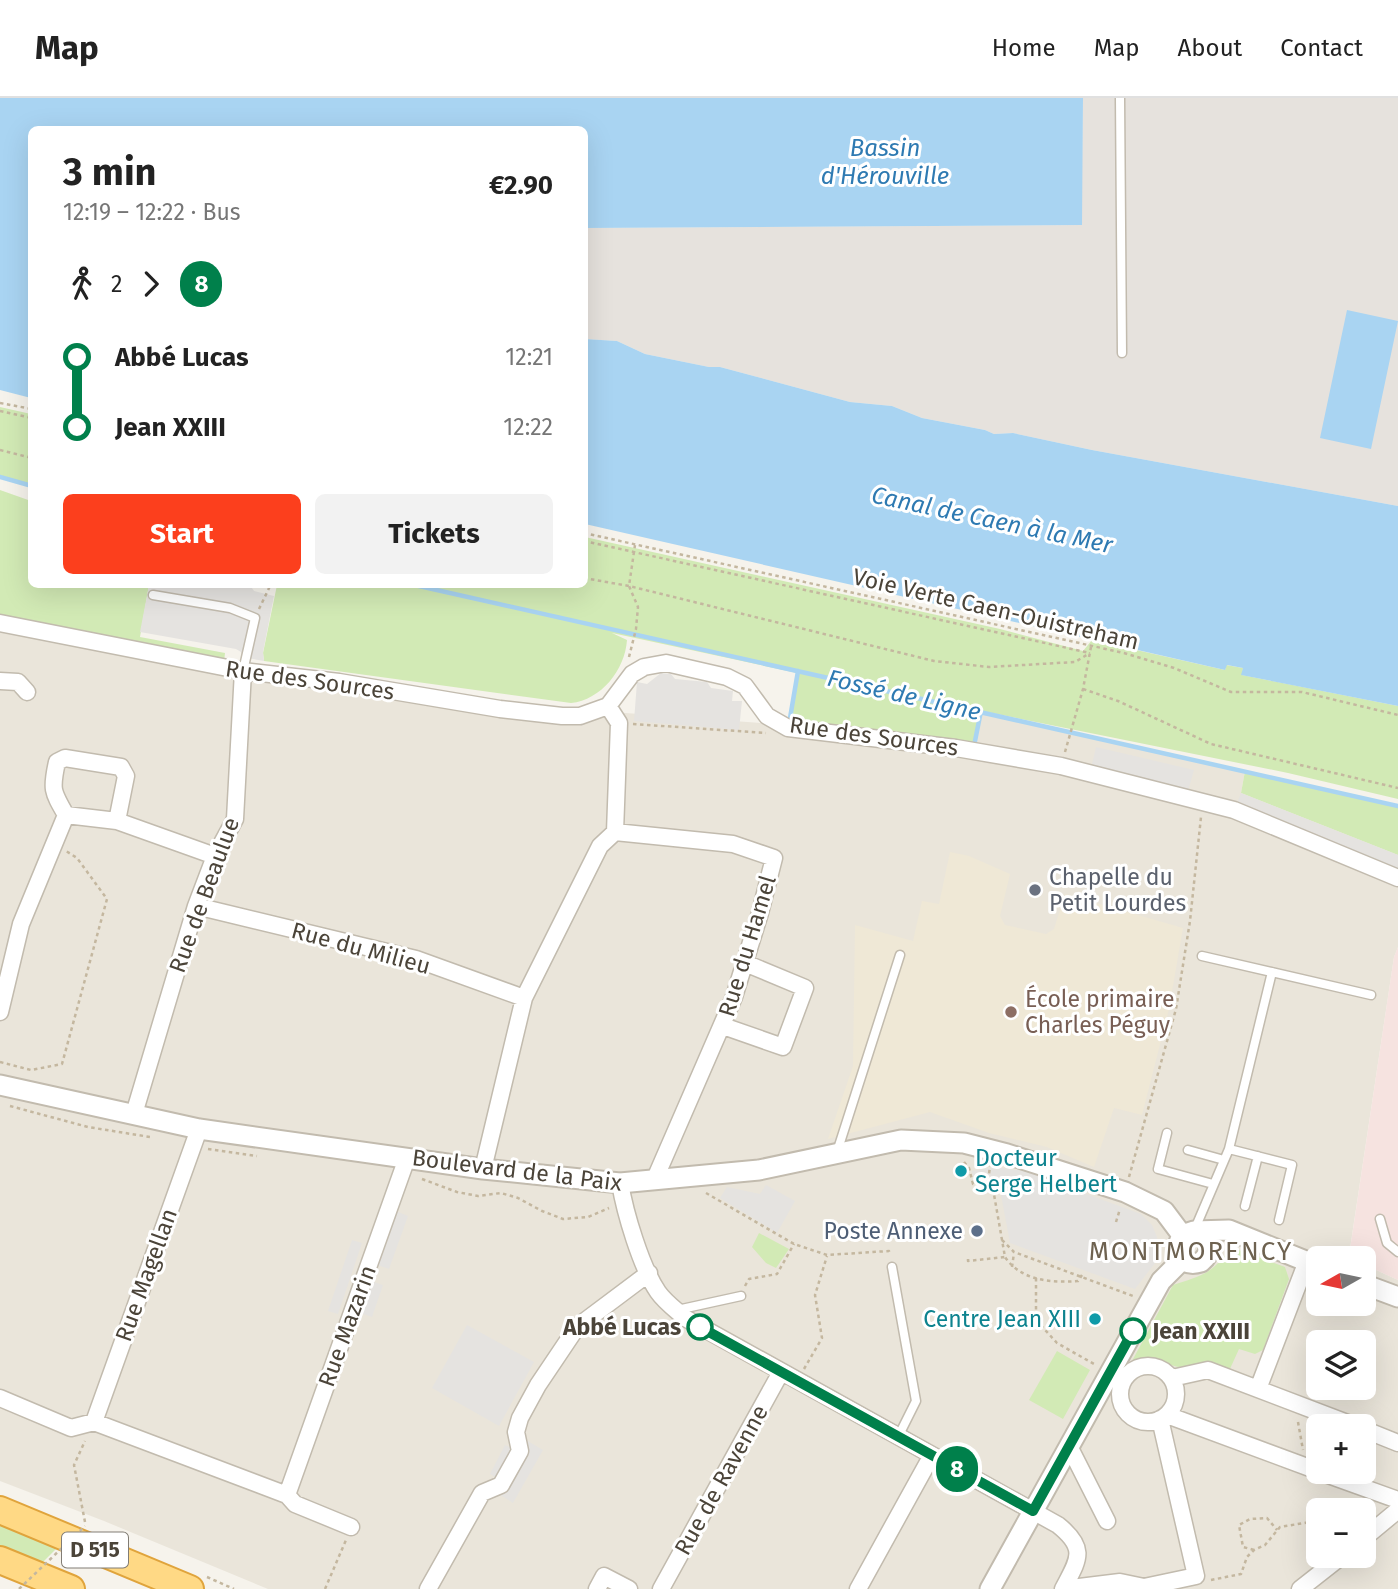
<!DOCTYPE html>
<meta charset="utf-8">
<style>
:root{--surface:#fff;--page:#f2f2f2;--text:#222;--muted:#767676;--line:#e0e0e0;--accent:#fc3f1d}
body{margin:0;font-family:"Fira Sans",sans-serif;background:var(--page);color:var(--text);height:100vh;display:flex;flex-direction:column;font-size:26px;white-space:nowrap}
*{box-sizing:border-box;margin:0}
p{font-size:23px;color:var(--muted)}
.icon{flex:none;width:38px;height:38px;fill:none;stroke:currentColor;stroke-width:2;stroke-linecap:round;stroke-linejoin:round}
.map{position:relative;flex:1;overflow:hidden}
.sheet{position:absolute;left:28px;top:28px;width:560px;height:462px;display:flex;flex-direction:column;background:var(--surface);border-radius:10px;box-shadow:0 7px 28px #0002}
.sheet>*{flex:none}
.badge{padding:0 14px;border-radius:23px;font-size:24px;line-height:46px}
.needle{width:46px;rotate:261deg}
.fabs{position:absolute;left:1306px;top:1148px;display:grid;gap:14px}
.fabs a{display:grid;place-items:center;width:70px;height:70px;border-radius:10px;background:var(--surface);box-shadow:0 7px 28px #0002;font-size:35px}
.map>.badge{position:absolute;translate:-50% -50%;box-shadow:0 0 0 4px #fff}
.legs{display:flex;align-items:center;gap:10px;height:77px;padding:0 35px;font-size:23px}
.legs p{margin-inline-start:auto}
.headline{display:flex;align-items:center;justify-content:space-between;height:119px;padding:0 35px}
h1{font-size:38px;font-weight:700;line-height:52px}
.cta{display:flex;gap:14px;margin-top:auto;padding:14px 35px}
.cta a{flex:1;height:80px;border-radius:10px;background:var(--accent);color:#fff;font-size:28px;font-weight:700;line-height:80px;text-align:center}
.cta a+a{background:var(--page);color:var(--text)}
ul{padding:0 35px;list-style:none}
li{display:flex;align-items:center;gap:24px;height:70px;font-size:26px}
li i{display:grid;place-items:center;width:10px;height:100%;margin:0 9px;background:currentColor}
li i::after{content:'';width:18px;height:18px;margin:-9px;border:5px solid;border-radius:50%;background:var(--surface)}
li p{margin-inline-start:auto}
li:first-child i{background:linear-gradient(#0000 50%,currentColor 0)}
li:last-child i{background:linear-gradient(currentColor 50%,#0000 0)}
header{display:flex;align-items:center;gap:42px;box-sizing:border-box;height:98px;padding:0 35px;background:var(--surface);border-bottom:2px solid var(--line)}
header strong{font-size:33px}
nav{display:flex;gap:38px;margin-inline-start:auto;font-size:24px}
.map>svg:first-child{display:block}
.residential{fill:#eae5da;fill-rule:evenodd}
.industrial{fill:#e6e2dd}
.education{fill:#efe8d6}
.medical{fill:#f6e3e0}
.green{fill:#d2eab5}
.parking{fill:#e5e3e0}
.water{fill:#a9d4f2}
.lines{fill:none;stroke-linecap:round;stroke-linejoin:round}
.stream{stroke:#a9d4f2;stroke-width:4.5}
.service-casing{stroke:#c2bbae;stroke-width:11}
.minor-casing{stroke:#c2bbae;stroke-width:19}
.tertiary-casing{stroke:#c2bbae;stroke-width:23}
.trunk-casing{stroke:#e0a43c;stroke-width:30}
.path{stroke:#c4b79f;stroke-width:2.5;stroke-dasharray:3.5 3.5;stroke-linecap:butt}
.service{stroke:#fff;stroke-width:8}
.minor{stroke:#fff;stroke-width:16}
.tertiary{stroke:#fff;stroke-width:19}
.trunk{stroke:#ffd985;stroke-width:26}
.path-bridge{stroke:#c4b79f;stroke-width:2.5;stroke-dasharray:3.5 3.5;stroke-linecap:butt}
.line-1-casing{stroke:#fff;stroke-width:16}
.line-1{stroke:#00804b;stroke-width:10}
.worship-dot{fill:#6b7280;stroke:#fff;stroke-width:2.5}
.education-dot{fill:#8d6e63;stroke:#fff;stroke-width:2.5}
.culture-dot{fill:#0f9aa8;stroke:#fff;stroke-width:2.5}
.service-dot{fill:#5c6f8a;stroke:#fff;stroke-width:2.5}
.stop-1-dot{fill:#fff;stroke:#00804b;stroke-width:3.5}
.labels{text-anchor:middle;stroke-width:6;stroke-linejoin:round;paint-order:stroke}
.shield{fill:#fff;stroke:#817c74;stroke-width:2}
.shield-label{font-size:21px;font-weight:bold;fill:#4b4439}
.street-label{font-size:23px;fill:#4b4439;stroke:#fff}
.worship-label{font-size:23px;fill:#5b616d;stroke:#fff;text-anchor:start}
.education-label{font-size:23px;fill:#785e54;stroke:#fff;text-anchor:start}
.culture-label{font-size:23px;fill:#0d838f;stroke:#fff;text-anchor:start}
.service-label{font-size:23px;fill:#4e5e75;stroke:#fff;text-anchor:end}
.stop-label{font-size:23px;font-weight:bold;fill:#4b4439;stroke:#fff;text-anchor:end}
.water-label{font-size:24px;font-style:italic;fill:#2e7ab2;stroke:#fff}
.quarter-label{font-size:26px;letter-spacing:2px;fill:#6e6250;stroke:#fff}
</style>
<header>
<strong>Map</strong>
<nav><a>Home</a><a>Map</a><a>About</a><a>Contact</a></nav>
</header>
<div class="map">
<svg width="1398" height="1491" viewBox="0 0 1398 1491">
<rect width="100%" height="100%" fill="#f6f3ec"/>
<!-- residential -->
<path class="residential" d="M0,522L257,581L585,612L789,627L974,649L981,613L1245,673L1241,695L1398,757V849L1394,859L1349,1157L1354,1160H1318V1206H1363V1166L1398,1182V1491H268L104,1423L0,1383ZM1318,1244H1363V1290H1318ZM1318,1328H1363V1374H1318ZM1318,1412H1363V1458H1318Z"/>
<!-- industrial -->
<path class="industrial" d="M1083,0H1398V408L1092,352L1013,335L994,336L985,332L922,320L892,308L850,304L720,269H709L645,256L617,243L585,241L584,130L1081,127Z"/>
<!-- education -->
<path class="education" d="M950,754L969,758L1010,776L1000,818L1005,827L1046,836L1054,831L1065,796L1183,830L1169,911L1142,1017L1114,1010L1094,1069L1047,1049L989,1035L930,1014L828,1041L853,968L855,827L913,843L922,803L939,806Z"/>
<!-- medical -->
<path class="medical" d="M1398,849V1182L1363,1166V1160L1349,1158L1394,859Z"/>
<!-- green -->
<path class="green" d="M0,309L31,316V388L0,378Z
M0,392L31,403L32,486L149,487L140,539L225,555L224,564L0,517Z
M585,439L1000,531L1083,553L1092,542L1225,572L1226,567L1243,570L1242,577L1398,608V701L1288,675L982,613L971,652L789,627L797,575L612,535L627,542C625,572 601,602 571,605L264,563L263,555L277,487L584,486Z
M1245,673L1398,708V757L1241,695Z
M759,1135L789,1151L776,1170L766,1165L752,1149Z
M1236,1151L1285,1169L1289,1181L1263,1252L1255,1256L1239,1251L1229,1273L1208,1266L1178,1269L1150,1261L1132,1263L1173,1187C1187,1182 1203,1179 1215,1168C1224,1160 1223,1156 1236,1151Z
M1057,1253L1090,1272L1063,1321L1029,1302Z
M0,1424L59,1448L39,1468L0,1452Z"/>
<!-- parking -->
<path class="parking" d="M149,487H250L254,493L274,498L263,554L264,563L242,559L241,554L236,551L140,534Z
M661,575L671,576L675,581L707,584L711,590L733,593L732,603H742L739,632L634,623L637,584L647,586Z
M1096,649L1194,672L1186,700L1090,675Z
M1241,695L1398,757V780L1234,712Z
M996,1069L1024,1073L1141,1116L1152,1127L1157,1139L1159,1151L1155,1165L1135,1191L1010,1145L998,1081L974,1084L972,1073Z
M766,1087L795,1103L777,1135L720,1100L727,1089L760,1096Z
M396,1113L408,1118L389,1171L377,1167Z
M352,1142L362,1145L338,1216L328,1213Z
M371,1183L383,1187L372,1219L360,1215Z
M467,1227L534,1264L499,1328L432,1290Z
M526,1342L543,1352L513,1405L499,1396L497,1380L490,1376L505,1347L514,1351Z"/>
<!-- water -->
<path class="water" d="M0,0H1083L1082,127L585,130L584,32H32L31,300L0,292Z
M1347,212L1398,223L1371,351L1320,340Z
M585,241L617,243L645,256L709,269H720L850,304L892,308L922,320L985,332L994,336L1013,335L1092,352L1398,408V608L1241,577L1243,570L1227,567L1225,572L585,426Z"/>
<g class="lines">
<!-- stream -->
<path class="stream" d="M0,379L32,388
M410,486L1398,708
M789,626L798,573
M974,648L981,613"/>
<!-- service casing -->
<g class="service-casing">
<path id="service" d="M1120,0L1122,255
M153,497L230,510L255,520L243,573
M1202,858L1371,897
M1167,1035L1158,1071L1213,1086
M1229,1051L1292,1067L1279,1122
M1188,1052L1224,1062
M837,1054L900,857
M1245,1108L1258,1058
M1380,1121L1387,1145L1398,1154
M1194,1133L1229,1051L1272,874
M892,1169L916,1303L898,1339
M677,1212L741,1198"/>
</g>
<!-- minor casing -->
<g class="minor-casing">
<path id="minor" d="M0,525L243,573L339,584L500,611L562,618H580L608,608L632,576L644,569L666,565L727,579L745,588L767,618L788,630L956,650L1061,668L1234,712L1398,780
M0,583L18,584L27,594
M66,717C52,693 51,691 57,664L65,660L121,669L126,678L117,723
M615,734L733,746L774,760L760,815L734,899L654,1083
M196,808L416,861L524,900
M0,914L21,826L66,717L117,723L215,758
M723,928L783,949L805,890L745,865
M134,1016L196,808L215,758L235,721L243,573
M483,1071L524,900L600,748L615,734L619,625L608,608
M620,1085C625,1115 641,1169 658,1194C665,1204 676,1212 685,1220L1058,1427C1088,1451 1078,1462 1063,1491
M1120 1296a28 28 0 1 1 56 0a28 28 0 1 1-56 0Z
M1172,1280L1208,1272L1355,1328
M1258,1291L1307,1163
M0,1300L71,1330L94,1324L287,1397L295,1406L351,1429
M1167,1317L1318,1373
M94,1324L199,1031
M1363,1331L1398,1345
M1069,1348L1107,1423
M1320,1374L1398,1402
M287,1397L407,1060
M1363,1441L1398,1412
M428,1491L482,1395L501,1387L520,1353L516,1334L520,1320L538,1287L577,1229L649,1175
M597,1491L604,1478L629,1491
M661,1491L781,1274
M858,1491L932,1357
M1063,1491L1120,1484L1144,1489L1196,1478L1160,1321
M1300,1491L1342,1458"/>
</g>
<!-- tertiary casing -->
<g class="tertiary-casing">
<path id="tertiary" d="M0,987L199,1031L483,1071L620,1085L759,1072L901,1042L964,1045L1007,1056L1125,1094L1164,1113L1182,1137
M1199,1134C1212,1142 1212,1155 1201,1164C1188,1168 1179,1163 1177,1150L1182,1137L1194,1133L1229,1132L1318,1168
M1363,1186L1398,1199
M990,1491L1161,1183L1182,1162"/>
</g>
<!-- trunk casing -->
<g class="trunk-casing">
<path id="trunk" d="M0,1412L190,1491
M0,1462L71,1491"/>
</g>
<!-- path -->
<path class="path" d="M0,305L32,311
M0,313L32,320
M0,352L32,360
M584,435L1124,555L1174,570L1231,594H1302L1398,617
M584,443L1090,555
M584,480L629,488L934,563L989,569L1075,564L1090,555
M259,511L271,486
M629,559L636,531L638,509L629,488L635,447
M1083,591L1118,603L1211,646L1398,690
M633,626L766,635
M1065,654L1083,591L1091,549
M0,964L31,972L62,966L107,801L77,760L66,753
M10,1008L88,1029L150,1039
M208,1051L257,1058
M964,1064L969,1070L973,1086L992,1085L1005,1159C1021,1183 1052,1185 1078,1183L1082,1177
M976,1079L989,1076L990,1068
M1129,1079L1176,911L1190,823L1201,719
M422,1081L457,1094L478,1098L501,1095L518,1100L542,1113L563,1121L588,1119L609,1110
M706,1095L794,1146L827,1157L889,1153L890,1157
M1116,1124L1120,1111
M1002,1142L1014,1154L1133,1198
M968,1161V1163L1005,1159
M1012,1169L1014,1155
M1036,1180V1222L1057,1245L1094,1266
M745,1188L749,1181L777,1176L794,1146
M804,1271L822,1240L815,1197L827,1158
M1298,1324L1303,1352
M85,1424L74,1367L85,1343
M1254,1452L1243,1449L1239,1427L1250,1421L1267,1420L1277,1432
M207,1479L234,1491
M1211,1482L1241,1476L1247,1459L1254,1452L1265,1447L1280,1429L1310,1424L1318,1427
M325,1491L346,1442"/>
<!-- service -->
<use href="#service" class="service"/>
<!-- minor -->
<use href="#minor" class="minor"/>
<!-- tertiary -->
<use href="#tertiary" class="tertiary"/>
<!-- trunk -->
<use href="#trunk" class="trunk"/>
<!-- path-bridge -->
<path class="path-bridge" d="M19,1491L85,1428"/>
</g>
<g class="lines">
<!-- line-1 casing -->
<g class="line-1-casing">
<path id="line-1" d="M700,1229L1033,1413L1133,1233"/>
</g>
<!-- line-1 -->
<use href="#line-1" class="line-1"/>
</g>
<!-- markers -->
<circle class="worship-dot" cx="1035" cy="792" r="7"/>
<circle class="education-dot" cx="1011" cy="914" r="7"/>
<g class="culture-dot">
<circle cx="961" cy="1073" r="7"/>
<circle cx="1095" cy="1221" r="7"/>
</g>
<circle class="service-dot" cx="977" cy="1133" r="7"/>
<g class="stop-1-dot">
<circle cx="700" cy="1229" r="12"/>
<circle cx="1133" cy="1233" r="12"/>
</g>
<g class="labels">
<!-- shield labels -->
<rect class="shield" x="62" y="1434.5" width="66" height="35" rx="5"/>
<g class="shield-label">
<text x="95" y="1459">D 515</text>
</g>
<!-- street labels -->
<g class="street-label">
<text transform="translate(996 511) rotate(13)" y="8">Voie Verte Caen-Ouistreham</text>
<text transform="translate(310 582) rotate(8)" y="8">Rue des Sources</text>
<text transform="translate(874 638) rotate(8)" y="8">Rue des Sources</text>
<text transform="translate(204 797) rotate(-70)" y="8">Rue de Beaulue</text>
<text transform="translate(747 848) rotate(-73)" y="8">Rue du Hamel</text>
<text transform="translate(361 850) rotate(15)" y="8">Rue du Milieu</text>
<text transform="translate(517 1072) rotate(7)" y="8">Boulevard de la Paix</text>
<text transform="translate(146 1177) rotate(-70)" y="8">Rue Magellan</text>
<text transform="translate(347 1228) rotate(-70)" y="8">Rue Mazarin</text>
<text transform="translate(721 1382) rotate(-61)" y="8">Rue de Ravenne</text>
</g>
<!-- worship labels -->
<g class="worship-label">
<text x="1049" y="787">Chapelle du<tspan x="1049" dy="26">Petit Lourdes</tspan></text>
</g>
<!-- education labels -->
<g class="education-label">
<text x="1025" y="909">École primaire<tspan x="1025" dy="26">Charles Péguy</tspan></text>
</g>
<!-- culture labels -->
<g class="culture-label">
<text x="975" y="1068">Docteur<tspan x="975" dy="26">Serge Helbert</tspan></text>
<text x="1081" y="1229" text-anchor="end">Centre Jean XIII</text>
</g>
<!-- service labels -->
<g class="service-label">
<text x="963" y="1141">Poste Annexe</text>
</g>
<!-- stop labels -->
<g class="stop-label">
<text x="681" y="1237">Abbé Lucas</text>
<text x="1152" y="1241" text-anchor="start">Jean XXIII</text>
</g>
<!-- water labels -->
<g class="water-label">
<text x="885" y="58">Bassin<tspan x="885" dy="28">d'Hérouville</tspan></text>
<text transform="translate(992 422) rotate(12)" y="8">Canal de Caen à la Mer</text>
<text transform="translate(904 597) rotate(13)" y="8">Fossé de Ligne</text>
</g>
<!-- quarter labels -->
<g class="quarter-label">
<text x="1191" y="1162">MONTMORENCY</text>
</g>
</g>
</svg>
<div class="fabs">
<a><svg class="needle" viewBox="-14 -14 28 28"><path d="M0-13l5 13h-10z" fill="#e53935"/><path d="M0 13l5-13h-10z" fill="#767676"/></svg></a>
<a><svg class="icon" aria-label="layers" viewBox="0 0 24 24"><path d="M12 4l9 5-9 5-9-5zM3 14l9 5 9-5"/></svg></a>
<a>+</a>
<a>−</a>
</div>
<b class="badge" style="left:957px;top:1371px;background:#00804b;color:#fff">8</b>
<section class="sheet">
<div class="headline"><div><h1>3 min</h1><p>12:19 – 12:22 · Bus</p></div><b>€2.90</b></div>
<div class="legs"><svg class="icon" aria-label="walk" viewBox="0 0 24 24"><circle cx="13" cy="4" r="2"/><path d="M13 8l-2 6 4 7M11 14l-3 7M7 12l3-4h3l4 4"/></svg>2<svg class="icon" aria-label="forward" viewBox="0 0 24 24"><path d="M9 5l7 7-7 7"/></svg><b class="badge" style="background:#00804b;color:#fff">8</b></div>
<ul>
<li><i style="color:#00804b"></i><b>Abbé Lucas</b><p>12:21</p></li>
<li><i style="color:#00804b"></i><b>Jean XXIII</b><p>12:22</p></li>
</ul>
<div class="cta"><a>Start</a><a>Tickets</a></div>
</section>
</div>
